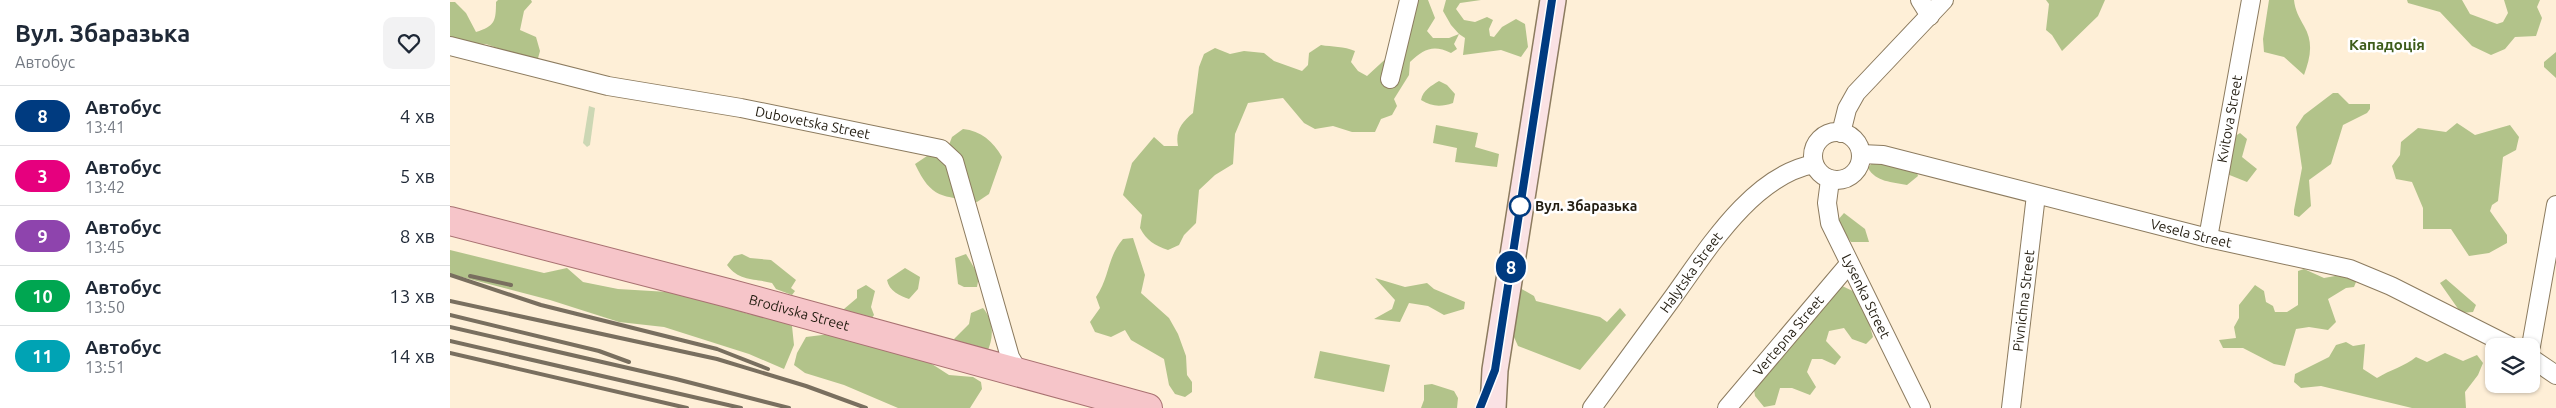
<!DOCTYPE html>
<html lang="uk">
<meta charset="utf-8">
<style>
:root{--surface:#fff;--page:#f2f2f3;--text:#1f2937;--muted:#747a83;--line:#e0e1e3}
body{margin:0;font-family:Ubuntu,sans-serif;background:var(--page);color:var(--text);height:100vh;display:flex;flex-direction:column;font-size:19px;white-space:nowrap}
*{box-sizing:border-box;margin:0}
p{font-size:16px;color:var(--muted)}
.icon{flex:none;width:28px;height:28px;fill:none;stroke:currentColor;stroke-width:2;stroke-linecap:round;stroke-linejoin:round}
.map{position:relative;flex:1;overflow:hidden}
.details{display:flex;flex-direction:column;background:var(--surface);width:450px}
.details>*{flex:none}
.badge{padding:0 10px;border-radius:16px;font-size:18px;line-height:32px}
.controls{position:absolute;left:2035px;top:338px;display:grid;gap:10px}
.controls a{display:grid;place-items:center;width:55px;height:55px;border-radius:10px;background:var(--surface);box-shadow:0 1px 4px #0004;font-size:25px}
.map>.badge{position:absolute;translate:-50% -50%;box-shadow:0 0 0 2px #fff}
.round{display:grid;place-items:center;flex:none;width:52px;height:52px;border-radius:10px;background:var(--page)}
.head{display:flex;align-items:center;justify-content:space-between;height:85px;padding:0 15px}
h1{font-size:24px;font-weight:600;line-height:38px}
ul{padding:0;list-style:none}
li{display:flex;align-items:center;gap:15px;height:60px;padding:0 15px;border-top:1px solid var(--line)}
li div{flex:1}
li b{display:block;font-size:19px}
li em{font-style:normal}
li .badge{min-width:55px;font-weight:700;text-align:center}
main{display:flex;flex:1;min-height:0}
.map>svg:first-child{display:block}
.green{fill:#ccd7b4}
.forest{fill:#b2c38a}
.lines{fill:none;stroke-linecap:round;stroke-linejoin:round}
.minor-casing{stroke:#8c7b5f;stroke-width:20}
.secondary-casing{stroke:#8c7b5f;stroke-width:28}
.primary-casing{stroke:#a87171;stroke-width:30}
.minor{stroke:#fff;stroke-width:18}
.secondary{stroke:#fae2e4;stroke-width:25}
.primary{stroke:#f6c5c9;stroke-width:28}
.rail{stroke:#796f5f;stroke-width:4}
.line-casing{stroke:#fff;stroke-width:11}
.line{stroke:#003b80;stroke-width:8}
.stop-dot{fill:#fff;stroke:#003b80;stroke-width:2.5}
.labels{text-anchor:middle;stroke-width:5;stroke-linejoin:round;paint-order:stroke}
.street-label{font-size:14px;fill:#231d11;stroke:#fff}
.stop-label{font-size:14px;font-weight:bold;fill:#231d11;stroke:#fff;text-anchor:start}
.neighbourhood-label{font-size:15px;font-weight:bold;fill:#3d5c1a;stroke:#fff}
</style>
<main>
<section class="details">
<div class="head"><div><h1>Вул. Збаразька</h1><p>Автобус</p></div><a class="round"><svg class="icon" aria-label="heart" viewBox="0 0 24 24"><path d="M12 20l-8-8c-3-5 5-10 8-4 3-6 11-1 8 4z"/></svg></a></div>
<ul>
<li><span class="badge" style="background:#003b80;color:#fff">8</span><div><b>Автобус</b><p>13:41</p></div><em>4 хв</em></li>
<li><span class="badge" style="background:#e6007e;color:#fff">3</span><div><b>Автобус</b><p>13:42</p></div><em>5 хв</em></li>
<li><span class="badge" style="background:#8e44ad;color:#fff">9</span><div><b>Автобус</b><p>13:45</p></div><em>8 хв</em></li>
<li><span class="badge" style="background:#00a651;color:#fff">10</span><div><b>Автобус</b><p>13:50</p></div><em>13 хв</em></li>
<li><span class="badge" style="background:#00a3b4;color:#fff">11</span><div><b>Автобус</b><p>13:51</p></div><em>14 хв</em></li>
</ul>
</section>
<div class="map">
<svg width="2106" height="408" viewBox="0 0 2106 408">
<rect width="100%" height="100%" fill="#feefd7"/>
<!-- green -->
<path class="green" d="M139,106L145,108L140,145L137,147L133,143Z"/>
<!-- forest -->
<path class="forest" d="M48,0H81L82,2L74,11L70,30L86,37L90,51L87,62L36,44L12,43L0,39V2H5L16,13L26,32C45,26 46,21 46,2Z
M954,0H978L985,18L977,31L983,38H999L1009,34L1001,25L993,11L996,0H1031L1010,3L1006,9L1014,20L1025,22L1037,17L1043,20L1039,29L1040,36L1044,37L1052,27L1066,19L1075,24L1078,47L1071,57L1051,50L1013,55L1015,38L1009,34L1004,44L1007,49L1001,53C983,44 974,49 960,62L959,75L944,99L947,106L942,115L931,119L925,132H902L883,126L865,129L854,123L833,98L798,103L785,134L783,164L765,175L749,190L746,223L734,235L729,245L718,250C704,245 697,241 690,228L692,215L673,195L682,163L704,137L714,146H728C725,131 732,122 743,113L749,67L754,54L765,48L780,54L794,51L814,53L824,61L852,71L858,65L859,53L871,45C882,47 894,46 905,51L901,62L908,71L917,76L942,53Z
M1596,0H1655L1648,16L1612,51L1602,35L1596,30L1599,4Z
M1819,0H1844C1845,10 1849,17 1854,26C1864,43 1860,58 1854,75L1834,57L1814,52L1813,39Z
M1957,0H2012L2020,14L2047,24L2053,22L2058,13L2054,0H2090L2087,7L2092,18L2086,36L2065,37L2055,49L2041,55L2022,46L1990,12L1958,3Z
M2106,52V78L2094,67V62Z
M989,81L997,85L1005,94L1003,103C991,107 982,107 971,100C973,90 981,86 989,81Z
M1883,93H1888L1899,104H1920V109L1917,113L1893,125L1881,164L1859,180L1861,206L1849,217L1844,215V210L1852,168L1846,127L1854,115Z
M2007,123L2025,135L2060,125L2069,137L2066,150L2053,157L2048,201L2042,205L2040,211L2057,235V243L2039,253L2019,256L2001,229H1973V208L1962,182L1946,179L1942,166L1950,155L1951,142L1968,128L1996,132Z
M986,125L1028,133L1025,147L1049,154L1047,167L1005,162L1007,148L983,143Z
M513,129C531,131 543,141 552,157L539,194L527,202C492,195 482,200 465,164L483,152L497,150L502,137Z
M1790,133L1797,139L1792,157L1807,169L1797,182L1777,174L1774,168L1782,156V138Z
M1422,163L1465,166L1468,176L1457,185C1442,182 1426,182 1418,168Z
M1394,213L1415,229L1419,242H1401L1387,221Z
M683,238L695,275L691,293L719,318L728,334L736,356L737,375L742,382V392L735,397L725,394L719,385L714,359L681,340L675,330L661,337L645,332L640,322L650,308L646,297C660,277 657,257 673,239Z
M0,250L94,273L117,268L133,282L168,289L218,292L256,299L298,314L324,317L342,326L344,345L334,369L299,354L214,327L169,322L100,300L0,274Z
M292,254L300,258L321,260L346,280L341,288L345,291L342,295L326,289L322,283C304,278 290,282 277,265L284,256Z
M516,254L529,276L527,287H514L508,284L505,258Z
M455,268L470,277L468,289L459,299C450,296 439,291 437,280Z
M1854,269L1874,278L1885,276L1908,277L1904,287L1896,288L1878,299L1886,322L1878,330L1859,327L1846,329L1835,366L1824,364L1793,348H1773L1769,340L1786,338L1784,327L1789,318V305L1805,285L1814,291L1816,302L1823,306L1825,312H1837L1848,305V271Z
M925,278L955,287L977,283L984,289L1015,302L1014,309L994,315L978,306L959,303L950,322L924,319L942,309L945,300Z
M1996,279L2026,305L2023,312L2011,313L1990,283Z
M1388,284L1411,295L1423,337L1416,344L1402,339L1394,328L1379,331L1376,341L1391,357L1385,365L1372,359H1362L1357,372L1366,387L1360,395L1342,388H1330L1325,405L1314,407L1305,396L1301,372Z
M416,285L425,291L421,307L424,315L418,323L385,312L394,309L407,298V290Z
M1070,288L1084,296L1086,301L1150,317L1157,322L1170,308L1176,315L1130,370L1068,346L1064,337Z
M533,308C544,321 544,338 537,352L523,345L507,343L504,339L519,324L521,313Z
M380,334L471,357L499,375L523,377L531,382L532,389L520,408H448L394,385L355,373L344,365L347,353L356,337Z
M1896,342L1903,346L1915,344L1913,369L1927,378C1940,370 1955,366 1966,357L1977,362L1995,353L2013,361L2027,355L2033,363L2028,375L2015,392L2016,408H1962L1871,386L1851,388L1844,382L1845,374L1879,357L1886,345Z
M870,351L940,365L934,392L864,378Z
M982,384L1004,391L1008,398L1007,408H971L974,400V385Z"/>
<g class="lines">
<!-- minor casing -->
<g class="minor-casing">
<g id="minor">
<path d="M1470,0L1480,16"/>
<path id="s1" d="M0,46L158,86L291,108L491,149L504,161L560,357L570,374"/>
<path d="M940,79L959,0"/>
<circle cx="1387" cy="156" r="24"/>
<path d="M1391,133L1397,109L1406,93L1494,0"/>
<path id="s2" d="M1411,154L1433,155L1758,238L1900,269L1941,286L2060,346"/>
<path id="s3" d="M1380,180L1377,203L1380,223L1471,408"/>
<path id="s4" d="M1758,238L1801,0"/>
<path d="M2081,346L2106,205"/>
<path d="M2081,358L2106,375"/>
<path id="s5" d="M1142,408C1168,372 1195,336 1221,300C1256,252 1301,176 1364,164"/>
<path id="s6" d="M1277,408L1399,264"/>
<path id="s7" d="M1561,408L1586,195"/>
</g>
</g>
<!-- secondary casing -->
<g class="secondary-casing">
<path id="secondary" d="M1043,408L1045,370L1103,0"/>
</g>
<!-- primary casing -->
<g class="primary-casing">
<g id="primary">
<path id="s8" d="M0,221L278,293L698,408"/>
</g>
</g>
<!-- minor -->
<use href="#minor" class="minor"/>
<!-- secondary -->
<use href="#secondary" class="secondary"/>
<!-- primary -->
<use href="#primary" class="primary"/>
<!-- rail -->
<path class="rail" d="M0,275L91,305L267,349L318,369
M20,276L61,285
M0,301L267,359L356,386L416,408
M0,315L149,351L179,362
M0,327L226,379L339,408
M0,341L291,408
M0,353L237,408"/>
</g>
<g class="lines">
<!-- line casing -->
<g class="line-casing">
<path id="line" d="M1030,408L1045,370L1102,0"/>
</g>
<!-- line -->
<use href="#line" class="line"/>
</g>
<!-- markers -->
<circle class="stop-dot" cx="1070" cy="206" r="10"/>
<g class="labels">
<!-- street labels -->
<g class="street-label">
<text dy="5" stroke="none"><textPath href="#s4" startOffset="121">Kvitova Street</textPath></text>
<text dy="5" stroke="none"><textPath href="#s1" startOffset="371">Dubovetska Street</textPath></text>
<text dy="5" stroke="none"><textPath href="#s2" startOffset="340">Vesela Street</textPath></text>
<text dy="5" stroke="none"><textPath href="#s5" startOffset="168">Halytska Street</textPath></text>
<text dy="5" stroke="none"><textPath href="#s3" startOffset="125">Lysenka Street</textPath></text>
<text dy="5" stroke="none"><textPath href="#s7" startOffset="108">Pivnichna Street</textPath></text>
<text dy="5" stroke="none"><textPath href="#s8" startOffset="361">Brodivska Street</textPath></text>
<text dy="5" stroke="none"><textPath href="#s6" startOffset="95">Vertepna Street</textPath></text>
</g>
<!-- stop labels -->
<g class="stop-label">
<text x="1085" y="211">Вул. Збаразька</text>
</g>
<!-- neighbourhood labels -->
<g class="neighbourhood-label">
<text x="1937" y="50">Кападоція</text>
</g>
</g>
</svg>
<div class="controls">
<a><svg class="icon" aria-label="layers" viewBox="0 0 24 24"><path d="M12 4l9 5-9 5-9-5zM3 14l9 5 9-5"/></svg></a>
</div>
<b class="badge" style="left:1061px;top:267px;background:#003b80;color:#fff">8</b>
</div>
</main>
